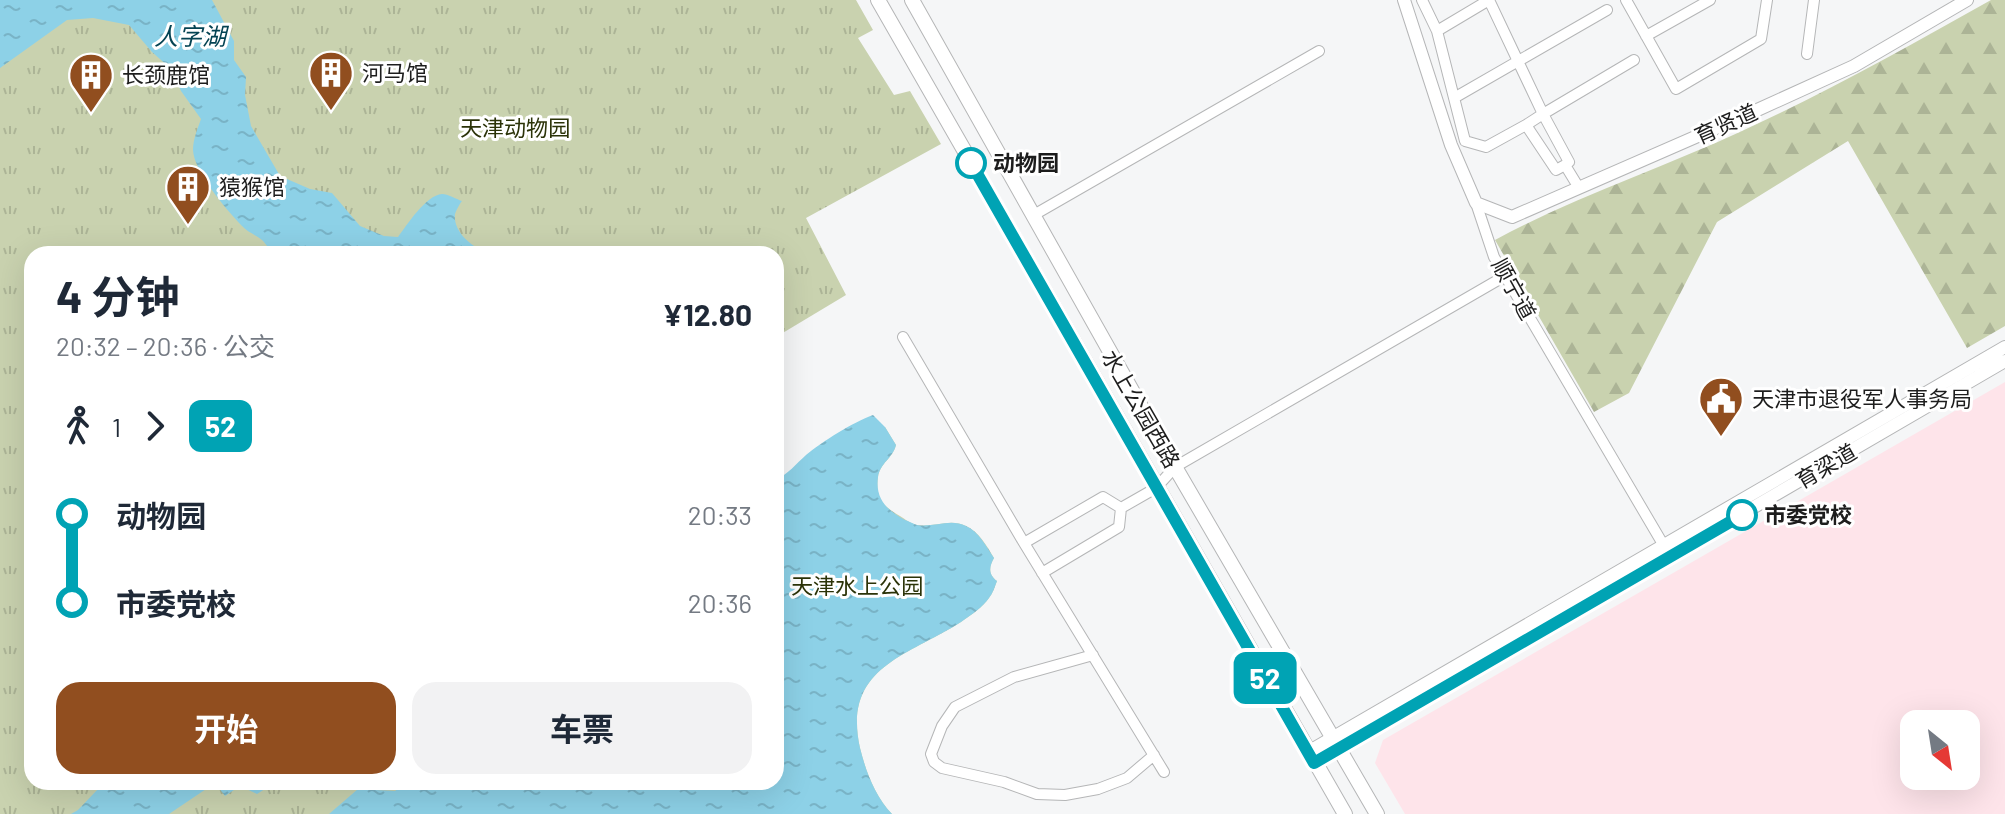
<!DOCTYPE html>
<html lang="zh">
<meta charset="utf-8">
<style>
:root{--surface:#fff;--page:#f2f2f3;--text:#1f2937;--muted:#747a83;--accent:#914e1f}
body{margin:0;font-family:Barlow,"Noto Sans SC",sans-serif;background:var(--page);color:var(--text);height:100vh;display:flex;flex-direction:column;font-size:30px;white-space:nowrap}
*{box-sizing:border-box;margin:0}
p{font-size:26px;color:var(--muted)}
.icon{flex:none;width:44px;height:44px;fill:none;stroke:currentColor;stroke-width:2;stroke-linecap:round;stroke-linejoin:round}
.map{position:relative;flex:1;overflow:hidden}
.drawer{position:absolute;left:24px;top:246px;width:760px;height:544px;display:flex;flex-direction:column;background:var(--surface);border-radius:24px;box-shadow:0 8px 32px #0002}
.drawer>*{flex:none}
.badge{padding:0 16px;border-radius:12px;font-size:28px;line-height:52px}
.needle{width:52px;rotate:150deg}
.buttons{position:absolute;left:1900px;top:710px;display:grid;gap:16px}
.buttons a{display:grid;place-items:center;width:80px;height:80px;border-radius:16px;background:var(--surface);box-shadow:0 8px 32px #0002;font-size:40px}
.map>.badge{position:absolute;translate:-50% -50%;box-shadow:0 0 0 4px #fff}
.legs{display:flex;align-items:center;gap:12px;height:88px;padding:0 32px;font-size:26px}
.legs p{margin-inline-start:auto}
.summary{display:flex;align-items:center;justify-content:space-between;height:136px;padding:0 32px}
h1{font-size:44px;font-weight:700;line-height:60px}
.primary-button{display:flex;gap:16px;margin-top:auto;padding:16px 32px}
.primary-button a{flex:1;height:92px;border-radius:24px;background:var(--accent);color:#fff;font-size:32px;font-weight:700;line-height:92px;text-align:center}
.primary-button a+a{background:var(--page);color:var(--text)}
ul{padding:0 32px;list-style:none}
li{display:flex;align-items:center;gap:28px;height:88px;font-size:30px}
li i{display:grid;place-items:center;width:12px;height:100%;margin:0 10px;background:currentColor}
li i::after{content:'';width:20px;height:20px;margin:-10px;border:6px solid;border-radius:50%;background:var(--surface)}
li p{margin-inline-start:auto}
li:first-child i{background:linear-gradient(#0000 50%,currentColor 0)}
li:last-child i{background:linear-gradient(currentColor 50%,#0000 0)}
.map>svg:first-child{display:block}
.education{fill:#fee4ea;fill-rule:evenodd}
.forest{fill:url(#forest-firs)}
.park{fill:url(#park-tufts)}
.water{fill:url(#water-ripples)}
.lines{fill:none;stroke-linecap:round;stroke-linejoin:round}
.minor-casing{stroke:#b5b6b7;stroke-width:12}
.tertiary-casing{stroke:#b5b6b7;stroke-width:14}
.secondary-casing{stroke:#b5b6b7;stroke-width:16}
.minor{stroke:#fff;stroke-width:10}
.tertiary{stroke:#fff;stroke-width:12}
.secondary{stroke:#fff;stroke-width:14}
.line-1-casing{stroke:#fff;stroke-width:18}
.line-1{stroke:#00a3b4;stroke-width:12}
.stop-1-dot{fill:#fff;stroke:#00a3b4;stroke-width:4}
.labels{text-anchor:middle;stroke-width:6;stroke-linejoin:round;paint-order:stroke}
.poi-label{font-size:22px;fill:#1d1d1d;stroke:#fff;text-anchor:start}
.street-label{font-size:22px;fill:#1d1d1d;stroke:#fff}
.park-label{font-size:22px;fill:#2b3308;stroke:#fff}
.stop-label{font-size:22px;font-weight:bold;fill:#1d1d1d;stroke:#fff;text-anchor:start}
.water-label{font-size:24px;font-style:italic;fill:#044353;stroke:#fff}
</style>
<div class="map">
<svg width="2005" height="814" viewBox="0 0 2005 814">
<defs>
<pattern id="forest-firs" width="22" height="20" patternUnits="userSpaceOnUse" patternTransform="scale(2)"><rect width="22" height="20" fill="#c9d2af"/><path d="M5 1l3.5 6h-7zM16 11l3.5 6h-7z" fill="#acb496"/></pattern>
<pattern id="park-tufts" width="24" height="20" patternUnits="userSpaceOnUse" patternTransform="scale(2)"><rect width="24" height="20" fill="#c9d2af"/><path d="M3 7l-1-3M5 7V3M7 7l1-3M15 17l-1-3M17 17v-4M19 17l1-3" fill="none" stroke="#acb496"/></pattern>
<pattern id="water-ripples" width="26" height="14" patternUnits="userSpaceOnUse" patternTransform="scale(2)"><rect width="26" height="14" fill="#8dd1e7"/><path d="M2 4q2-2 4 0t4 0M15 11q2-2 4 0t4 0" fill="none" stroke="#79b3c6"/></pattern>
</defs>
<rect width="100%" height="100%" fill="#f5f6f7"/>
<!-- education -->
<path class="education" d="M2005,382V814H1405L1375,763L1383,740ZM1914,724H1966V776H1914Z"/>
<!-- forest -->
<path class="forest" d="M1991,0H2005V326L1967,348L1848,141L1717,222L1629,393L1594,412L1495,240C1574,197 1660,169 1742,131C1827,92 1909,46 1991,0Z"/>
<!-- park -->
<path class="park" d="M0,0H856L873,30L858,38L894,95L910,91L941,144L806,218L846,295L776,337V254H32V782H776V480L885,427L896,445C893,458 880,463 878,477C875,499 883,506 900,516C905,519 911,524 917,525C933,528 950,518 966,526C979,532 987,546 994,558C989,567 988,574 997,581C995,586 993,593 989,598C983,607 971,615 961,622C908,656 842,667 860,748C866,772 875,796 892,814H0Z"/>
<!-- water -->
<path class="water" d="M0,0H212L234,41V60L246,77L245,95L251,126L280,176L310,189L332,193L360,226L384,236L398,237C407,225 426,195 442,194C448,194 456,199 462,201C460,203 456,211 455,214C453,231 470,245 483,251L481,254H275C269,250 267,245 262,240C256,235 247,232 241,225C226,209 194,172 193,150C193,139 198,128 201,119L181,91L170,68L152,52L129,25L93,18L67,20L0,68Z
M873,415L885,427L896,445C893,458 880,463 878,477C875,499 887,510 905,520C908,521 914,524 917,525C933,528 950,518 966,526C979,532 986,546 994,558C989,567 988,574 997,581C995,586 993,593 989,598C983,607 971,615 961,622C908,656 842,667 860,748C866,772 875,796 892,814H329L358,789L395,791L407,782H776V480C788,474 796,464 806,455C822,442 853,422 873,415Z
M115,782H276L257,794L240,786L225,796L215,783L169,814H71L78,810L98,789Z"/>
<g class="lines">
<!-- minor casing -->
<g class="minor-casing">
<path id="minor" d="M1422,0L1437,31L1465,141L1486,147L1526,125L1556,170L1565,165L1579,188
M1489,0L1543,114L1526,125
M1626,0L1676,89L1761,39L1767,0
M1437,31L1489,0
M1646,36L1710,0
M1807,54L1814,0
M1454,98L1607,10
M1565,165L1569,162L1543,114L1634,60
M1476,203L1494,257L1667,551
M1032,216L1319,51
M903,337L1024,543L1164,772
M1121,508L1156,488L1175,467L1505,276
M1024,543L1103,497L1121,508
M1042,573L1119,527L1121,508
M1093,655L1014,677L955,707L942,726L931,754L934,762L942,768L1004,782L1037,794L1065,795L1098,789L1127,778L1154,755"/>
</g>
<!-- tertiary casing -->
<g class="tertiary-casing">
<path id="tertiary" d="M1404,0L1451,145L1476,203L1512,217L1755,111L1854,66L1967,0
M1308,752L2005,347
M1314,763L2005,361"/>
</g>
<!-- secondary casing -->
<g class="secondary-casing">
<path id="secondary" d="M878,0L1345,814
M912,0L1175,467L1377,814"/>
</g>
<!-- minor -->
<use href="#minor" class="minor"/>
<!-- tertiary -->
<use href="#tertiary" class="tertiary"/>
<!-- secondary -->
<use href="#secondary" class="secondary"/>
</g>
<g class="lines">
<!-- line-1 casing -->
<g class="line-1-casing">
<path id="line-1" d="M971,163L1314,763L1742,515"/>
</g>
<!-- line-1 -->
<use href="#line-1" class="line-1"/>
</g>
<!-- icons -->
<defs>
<g id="building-pin" transform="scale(2.3)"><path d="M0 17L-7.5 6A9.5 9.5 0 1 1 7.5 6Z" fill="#914e1f" stroke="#fff"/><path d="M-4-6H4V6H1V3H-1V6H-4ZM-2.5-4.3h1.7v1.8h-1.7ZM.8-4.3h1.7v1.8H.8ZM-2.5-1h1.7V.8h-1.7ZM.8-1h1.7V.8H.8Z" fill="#fff"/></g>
<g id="civic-pin" transform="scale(2.3)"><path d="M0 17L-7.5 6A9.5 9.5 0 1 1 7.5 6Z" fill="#914e1f" stroke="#fff"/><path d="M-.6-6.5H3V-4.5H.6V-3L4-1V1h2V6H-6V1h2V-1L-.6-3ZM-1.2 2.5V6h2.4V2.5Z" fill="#fff"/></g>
</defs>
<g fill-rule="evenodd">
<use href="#building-pin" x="331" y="73"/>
<use href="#building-pin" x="91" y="75"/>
<use href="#building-pin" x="188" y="187"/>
<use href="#civic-pin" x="1721" y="399"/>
</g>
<!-- markers -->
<g class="stop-1-dot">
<circle cx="971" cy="163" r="14"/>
<circle cx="1742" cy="515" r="14"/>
</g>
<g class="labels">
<!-- poi labels -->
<g class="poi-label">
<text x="362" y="81">河马馆</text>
<text x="122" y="83">长颈鹿馆</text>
<text x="219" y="195">猿猴馆</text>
<text x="1752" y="407">天津市退役军人事务局</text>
</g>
<!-- street labels -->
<g class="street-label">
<text transform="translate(1726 124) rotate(-24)" y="8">育贤道</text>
<text transform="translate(1514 289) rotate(61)" y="8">顺宁道</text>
<text transform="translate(1141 409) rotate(60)" y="8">水上公园西路</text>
<text transform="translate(1826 466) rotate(-30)" y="8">育梁道</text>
</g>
<!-- park labels -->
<g class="park-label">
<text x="515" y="136">天津动物园</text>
<text x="857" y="594">天津水上公园</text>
</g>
<!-- stop labels -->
<g class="stop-label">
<text x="993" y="171">动物园</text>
<text x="1764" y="523">市委党校</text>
</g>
<!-- water labels -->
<g class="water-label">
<text x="190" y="45">人字湖</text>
</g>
</g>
</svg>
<div class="buttons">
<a><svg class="needle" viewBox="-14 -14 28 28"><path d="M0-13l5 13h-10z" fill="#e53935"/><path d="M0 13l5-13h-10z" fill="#747a83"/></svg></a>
</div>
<b class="badge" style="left:1265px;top:678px;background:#00a3b4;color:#fff">52</b>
<section class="drawer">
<div class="summary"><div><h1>4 分钟</h1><p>20:32 – 20:36 · 公交</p></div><b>¥12.80</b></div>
<div class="legs"><svg class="icon" aria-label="walk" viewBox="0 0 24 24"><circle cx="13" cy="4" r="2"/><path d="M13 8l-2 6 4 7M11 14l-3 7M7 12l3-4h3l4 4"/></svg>1<svg class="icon" aria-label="forward" viewBox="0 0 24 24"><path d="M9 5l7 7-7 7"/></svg><b class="badge" style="background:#00a3b4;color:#fff">52</b></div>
<ul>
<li><i style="color:#00a3b4"></i><b>动物园</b><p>20:33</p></li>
<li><i style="color:#00a3b4"></i><b>市委党校</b><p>20:36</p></li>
</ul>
<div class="primary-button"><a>开始</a><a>车票</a></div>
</section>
</div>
